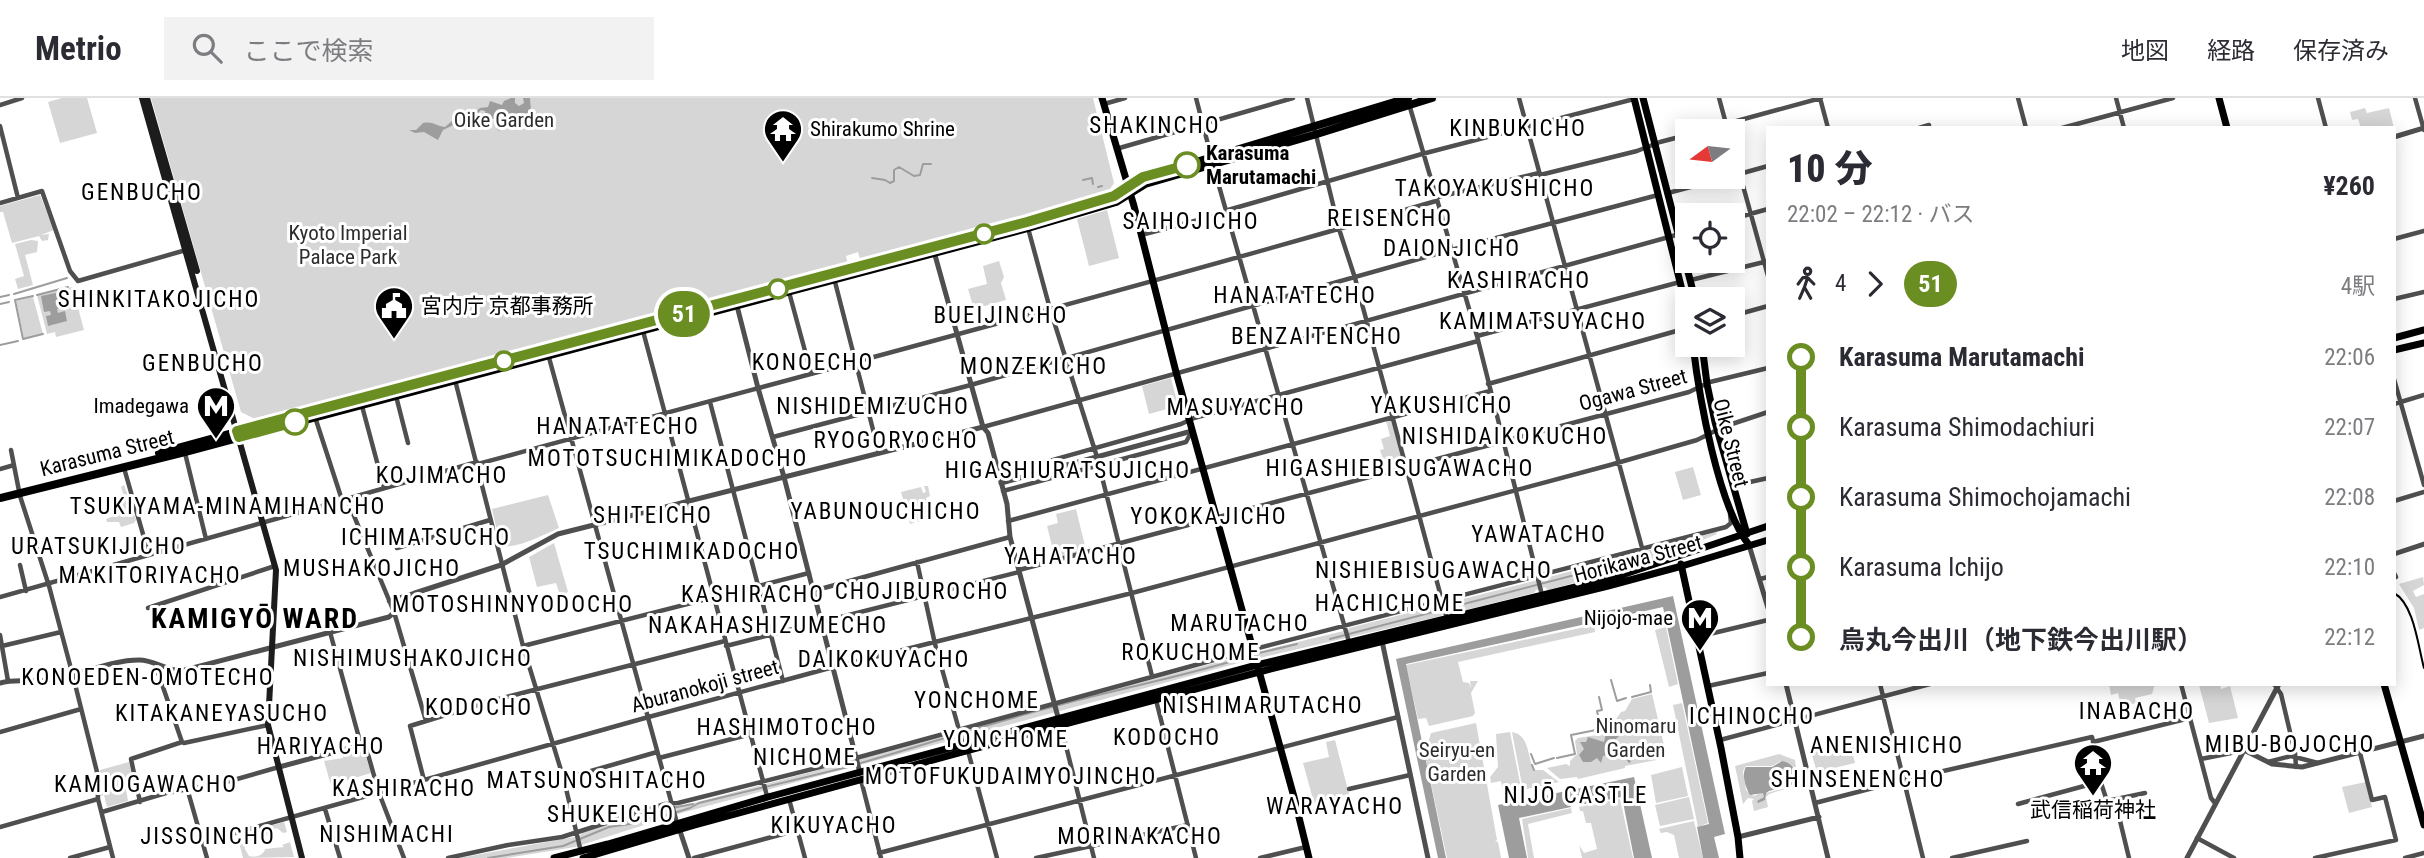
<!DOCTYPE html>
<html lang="ja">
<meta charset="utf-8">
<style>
:root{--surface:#fff;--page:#f2f2f3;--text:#2b2b33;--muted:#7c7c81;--line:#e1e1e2}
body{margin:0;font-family:"Roboto Condensed","Noto Sans JP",sans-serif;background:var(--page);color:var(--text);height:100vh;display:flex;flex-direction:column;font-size:26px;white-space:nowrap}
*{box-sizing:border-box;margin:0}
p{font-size:23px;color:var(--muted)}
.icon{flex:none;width:38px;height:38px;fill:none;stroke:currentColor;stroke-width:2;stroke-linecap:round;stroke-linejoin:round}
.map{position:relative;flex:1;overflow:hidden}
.drawer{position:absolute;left:1766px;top:28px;width:630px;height:560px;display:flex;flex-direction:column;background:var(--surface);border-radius:0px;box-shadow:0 4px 18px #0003}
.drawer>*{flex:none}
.badge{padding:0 14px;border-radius:23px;font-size:24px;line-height:46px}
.needle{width:46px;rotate:255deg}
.tools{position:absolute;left:1675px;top:21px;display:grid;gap:14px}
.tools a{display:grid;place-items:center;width:70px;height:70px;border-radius:0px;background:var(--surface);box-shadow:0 4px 18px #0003;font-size:35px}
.map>.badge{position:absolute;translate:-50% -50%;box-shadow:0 0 0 4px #fff}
.legs{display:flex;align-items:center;gap:10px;height:77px;padding:0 21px;font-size:23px}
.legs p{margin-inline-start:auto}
.head{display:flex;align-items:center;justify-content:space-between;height:119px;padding:0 21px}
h1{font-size:38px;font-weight:800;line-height:52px}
ul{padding:0 21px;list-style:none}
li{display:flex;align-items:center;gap:24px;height:70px;font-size:26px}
li i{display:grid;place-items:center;width:10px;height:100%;margin:0 9px;background:currentColor}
li i::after{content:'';width:18px;height:18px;margin:-9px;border:5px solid;border-radius:50%;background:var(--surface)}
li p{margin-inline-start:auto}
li:first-child i{background:linear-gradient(#0000 50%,currentColor 0)}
li:last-child i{background:linear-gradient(currentColor 50%,#0000 0)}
header{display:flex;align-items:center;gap:42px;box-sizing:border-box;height:98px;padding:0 35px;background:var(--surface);border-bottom:2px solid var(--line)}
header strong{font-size:33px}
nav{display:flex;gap:38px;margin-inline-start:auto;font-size:24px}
.search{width:490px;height:63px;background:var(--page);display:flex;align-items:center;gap:18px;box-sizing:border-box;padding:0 24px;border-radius:0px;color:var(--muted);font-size:26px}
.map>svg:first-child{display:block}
.green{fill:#d6d6d6}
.water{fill:#9d9d9d}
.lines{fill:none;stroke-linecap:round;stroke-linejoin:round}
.stream{stroke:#9d9d9d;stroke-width:2}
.minor{stroke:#4f4f4f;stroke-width:4.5}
.tertiary{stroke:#4f4f4f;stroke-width:5}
.secondary{stroke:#1c1c1c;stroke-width:6}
.primary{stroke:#000;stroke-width:7}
.trunk{stroke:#000;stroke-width:8}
.tram{stroke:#000;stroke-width:2}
.line-1-casing{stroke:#fff;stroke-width:16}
.line-1{stroke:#6b8e23;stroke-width:10}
.stop-1-dot{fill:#fff;stroke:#6b8e23;stroke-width:3.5}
.labels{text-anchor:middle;stroke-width:6;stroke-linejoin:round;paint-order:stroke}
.park-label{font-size:21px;fill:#2d2d2d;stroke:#fff}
.poi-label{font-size:21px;fill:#000;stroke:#fff;text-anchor:start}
.stop-label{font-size:21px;font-weight:bold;fill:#000;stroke:#fff;text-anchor:start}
.street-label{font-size:21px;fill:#000;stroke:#fff}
.neighbourhood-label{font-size:23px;letter-spacing:2px;fill:#000;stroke:#fff}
.district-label{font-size:28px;font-weight:bold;letter-spacing:2px;fill:#000;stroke:#fff}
</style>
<header>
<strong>Metrio</strong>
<div class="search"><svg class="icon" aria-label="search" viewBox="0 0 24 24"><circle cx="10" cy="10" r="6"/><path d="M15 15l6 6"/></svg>ここで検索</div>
<nav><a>地図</a><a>経路</a><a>保存済み</a></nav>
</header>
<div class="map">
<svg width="2424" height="760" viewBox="0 0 2424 760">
<rect width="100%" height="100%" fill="#fff"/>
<!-- green -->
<path class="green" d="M62,0H87L97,35L60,45L48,4Z
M151,0H1093L1114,85L1106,97L860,161L858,154L846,158L848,166L695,206L692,201L686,203L685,209L681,212L257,322L241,314Z
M2365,10L2367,15L2389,10L2394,30H2361L2358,21L2352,22L2350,14Z
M40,97L54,132L41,137L49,136L48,142L42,143L39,138L12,145L3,114H0V108Z
M1107,112L1119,160L1089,168L1077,121Z
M31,142L38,143L37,154L25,157L33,187L18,191L15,181L24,178L15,146Z
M999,163L1004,179L1001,185L1006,202L974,211L968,191L987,186L983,168Z
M72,189L73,206H77L84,232L56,239L55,234L47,236L37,197Z
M33,199L43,236L24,241L16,203Z
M1171,280L1178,308L1149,316L1142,288Z
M1393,321L1405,366L1394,369L1392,359L1383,361L1380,352L1384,351L1381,341L1390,338L1386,323Z
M1693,369L1701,397L1683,402L1675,374Z
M124,387L136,422L134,425L121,429L119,424H107L106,421L114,418L116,404L124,398L121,389Z
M924,388H928L930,398L926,400L929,409L933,408L936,419L918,424L916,419H914L915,424L910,426L908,419L911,418L910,414H907L904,406L908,405L907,401H903L901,394L921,389L923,395L926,394Z
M548,397L559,430C545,436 514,453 500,447L492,411Z
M1076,411L1086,452L1055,460L1047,428L1058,425L1056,416Z
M1716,434L1717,436L1661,460L1641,463L1642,466L1548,492L1545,489L1536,492L1534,495L1449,516L1445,514L1441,518L1433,520L1242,564L685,714L575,749L506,760H459L580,738L582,734L674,708H682C809,675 935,641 1061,606C1156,580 1252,554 1348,532L1349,530L1538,482Z
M554,445L568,494L560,497L556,485L537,489L529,459Z
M2423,479L2424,487L2413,493L2416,499L2424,496V530L2419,532L2414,510L2399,486Z
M1594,527L1595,534L1458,564L1463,584L1469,585L1471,590L1470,583H1478L1471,595L1475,615L1473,618L1429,628L1426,620L1418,621L1406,567Z
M1666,529L1678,586L1669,589L1655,532Z
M2109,586H2155L2152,596L2135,600L2136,605L2121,609L2118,595L2111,597Z
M2220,586L2221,591L2230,588L2238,620L2209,625L2199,587Z
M1652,596L1667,660L1625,668V670L1578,681L1577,679L1560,681L1547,670L1566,666L1570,668V663L1577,656L1575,643L1578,640L1603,636L1614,629V624L1621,614L1625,613L1632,601Z
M1682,605L1708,725L1698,729L1673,607Z
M1476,625L1497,742L1495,743L1498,744L1501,760H1447L1422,644L1429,642L1431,635Z
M1510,634L1521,690L1517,691V695L1504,698L1501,683L1491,685L1490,679L1498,669L1496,636Z
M1512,634C1530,637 1527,659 1534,672H1543L1559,684L1523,692Z
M1866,639L1870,653L1853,657L1855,665L1817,674L1811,654Z
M1335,642L1349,696L1314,705L1303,665L1329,659L1326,644Z
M355,653L356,655L362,654L364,659H366L371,675L331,687L324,663L343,660L342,656Z
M1779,656L1795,662L1796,670L1781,663L1772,668H1746L1743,673L1746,692L1754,698L1762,694L1766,695L1798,687L1769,696L1766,699L1768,709L1754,713L1752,703L1754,701L1748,700L1743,706L1735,668Z
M129,664L134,688L126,691L128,703L107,709L104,697L100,698V672Z
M1682,669L1688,698L1656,705L1651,677Z
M2366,684L2372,709L2349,715L2342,689Z
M1689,699L1694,721L1660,728L1655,707Z
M1620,701L1633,760H1582L1579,747L1584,755L1597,751L1591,725H1586L1583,713H1580L1579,709Z
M1571,710L1572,715L1528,726L1534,760H1528L1522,721Z
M1694,723L1703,760H1679L1674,737L1667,734L1661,735L1659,731Z
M284,724L287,734L283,735L277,730L274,731L269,737L245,743V751L249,758C256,760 264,757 265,751L284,749L282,747L290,744L294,759L243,760L237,737Z"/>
<!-- water -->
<path class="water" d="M511,0H515V5L519,8L524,5L523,0H530L531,14L525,20L524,26L514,30L502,29L499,33L494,27L498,22L486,19L485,13L481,12L472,21L464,22L443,32L438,42L424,34L415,35L409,32H416L423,25C433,23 436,28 445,29L452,23L470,18L480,10L488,9L490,3L502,7L504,3Z
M60,194L64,209L57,211L58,215L65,213L67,223L48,228L46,218L51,217L50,213L44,214L41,198Z
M1673,498L1725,736L1714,739L1719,760H1703L1697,729L1709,726L1663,509L1406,566L1446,760H1438L1396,561Z
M1613,633L1619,638L1613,644V650L1617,654L1625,653L1631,664L1629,665L1621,655L1618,658L1611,656L1603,658L1601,665L1597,660L1591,664H1583L1579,657L1584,651L1580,644H1586L1588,639L1604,644L1606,635Z
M1782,663C1795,666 1796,674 1799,685L1769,693L1766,695L1765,702L1758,705L1757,703L1764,699L1763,695L1750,697C1746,690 1741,677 1746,669H1772Z
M1634,679L1652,760H1634L1622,699L1579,707L1577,699L1570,701L1571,709L1519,720L1527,760H1509L1498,707Z"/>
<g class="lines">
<!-- stream -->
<path class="stream" d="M872,80L885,82L890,85L894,83V72L899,69L914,78L920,77L923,66H931
M1083,82L1092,80L1093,86
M1098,89L1102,88
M14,196L67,180
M37,197L68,189
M33,198L15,202L23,241L43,236
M0,199L9,197
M0,206L9,204
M0,247L18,243
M1330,541L1632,462
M1259,555L1297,546
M1611,582L1617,603L1626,600
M1632,599L1651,594L1650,587
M1531,656L1535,666L1554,660
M1557,660L1575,656L1571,637L1601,631L1597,613L1602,612L1599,599
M861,665C947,640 1032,612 1119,592C1164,581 1209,571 1253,557
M1532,667L1534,672
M660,717L661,712L693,706
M488,760L563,748L609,729L637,725L653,717L664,718L690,710L699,705L856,667"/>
<!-- minor -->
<path class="minor" d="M1196,0L1211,58
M1307,0L1339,131L1355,180L1447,521
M1519,0L1647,468
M1719,0L1728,33
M1820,0L1828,30
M2018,0L2026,30
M2116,0L2124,30
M2318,0L2326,30
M2415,0L2424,32
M1104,6L1125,0
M1409,6L1477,238L1542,497
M0,7L22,0
M0,28L18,100
M1919,30L1929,27
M2062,30L2173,0
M1700,33L1821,0
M1732,48L1768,178
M1116,51L1293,0
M1213,67L1349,544
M1540,77L1637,53L1660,44L1687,37
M1732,78L1768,68
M1668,95L1728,79
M0,105L42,93L70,173L78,183L186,152
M1732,121L1768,111
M1028,130L1050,211L1097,359L1152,578
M1141,137L1225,115L1228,112L1422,56L1634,1
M2394,141L2424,133
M834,180L879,355
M1691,182L1768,163
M789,194L811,275
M2394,201L2424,194
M1732,218L1768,208
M643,233L767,698
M1477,238L1680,184
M548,256L677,725
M2394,281L2424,387
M455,282L523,548L564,682L581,754
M1488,286L1687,230
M396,298L408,345
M710,304L783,583
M2394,306L2424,297
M362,308L384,390
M315,319L342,402
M983,329L1687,134
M773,339L967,288L1451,152L1658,97
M11,352L20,398L49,488L74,582L97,674L98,701L113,760
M185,355L206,441
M478,366C797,279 1118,195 1436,103L1438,99L1539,75
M124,370L149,457
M0,371L14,367
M999,377L1181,326L1194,320L1478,243
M1732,388L1768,380
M1003,393L1186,344L1192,333
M347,401L394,514L426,623
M2394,403L2424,394
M1008,423L1490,293
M397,450L490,422
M917,464L935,546L963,646
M20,467L26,493
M1019,472L1689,294L1710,284L1768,270
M2394,475L2396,479
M1760,481L1768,479
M813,493L1010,439
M0,499L477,364
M389,503L415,495
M148,510L275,468
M330,534L361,647
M0,537L8,583
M1697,539L1768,522
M2,548L61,534
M523,548L809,475
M726,548L1019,474
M155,566L182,644
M161,580L180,573
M1880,586L1923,760
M2181,586L2211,700L2215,705
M2274,586L2281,596L2295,655L2296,669
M1708,588L1768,575
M1156,602L1196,760
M1061,628L1094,760
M0,634L81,611
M1720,642L1930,586
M2093,644L2190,620
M365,646L379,695L404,760
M968,653L997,760
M659,660L751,636
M2201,661L2236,654L2242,655
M2268,664L2291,658L2318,665
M563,681L657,654
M424,682L410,628L491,603L725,543
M861,682L881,760
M187,690L207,760
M1349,691L1410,677
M789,701L805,760
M2115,702L2129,760
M140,704L131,661L182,644L184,645L268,627
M1815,705L1904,682L2092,639L2098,663L2094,664L2107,703L2145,695
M2018,706L2099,684
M325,711L340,760
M102,714L166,695L223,685L279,669
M0,729L98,701
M2197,740L2234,760
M203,744L645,620L826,571L1132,495L1610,367L1697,342L1723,329L1768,314
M879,755L1398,619
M70,760L110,749
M448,760L508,747L562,739L665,706L678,705L856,660L1243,554L1726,429L1731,425L1730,416
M694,760L798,732
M1036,760L1188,727
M1260,760L1306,749
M1952,760L2027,743
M2315,760L2396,742L2385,699L2372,702L2360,655
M2405,760L2424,755"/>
<!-- tertiary -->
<path class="tertiary" d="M2394,39L2424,30
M933,150L983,329L988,335L1007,406L1010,439L1059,623
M736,204L758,290L784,379L860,675
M1001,385L1192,333
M1749,447L1768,510
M2394,456L2424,446
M1382,543L1428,760
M0,585C17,580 32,585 49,582C77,578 110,562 139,562C154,562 166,572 181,573L389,519L415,495L501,467L558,436L983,329
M1786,586L1828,760
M2244,652L2272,666L2302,669L2424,638
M279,669L365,646
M679,730L689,760
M1738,739L1819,719
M2187,760L2279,586"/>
<!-- secondary -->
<path class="secondary" d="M142,0L276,472L268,627L302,760
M147,0L197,173"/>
<!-- primary -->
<path class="primary" d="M1102,0L1134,108L1176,274L1294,699L1309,760
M1634,0L1687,212
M1643,0L1695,201
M2219,0L2227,30
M2394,240L2424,232
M1693,247C1699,298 1718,408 1749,447
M1702,247L1707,286L1715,324L1747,436
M2394,252L2424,245
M1681,466L1721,650L1738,739L1740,760
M2384,586L2424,727
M554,760L608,746L768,699L1257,567L1616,479L1768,428
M583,760L695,727L1061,627L1274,570L1608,488L1682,468L1768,442"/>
<!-- trunk -->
<path class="trunk" d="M991,134L1114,98L1143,80L1408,0
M480,269L857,170
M307,315L447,278
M159,355L258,328
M0,400L185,354L1028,130L1116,104L1145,86L1317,36L1432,0"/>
<!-- tram -->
<path class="tram" d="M2394,495C2414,506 2418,548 2424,570"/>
</g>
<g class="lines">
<!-- line-1 casing -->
<g class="line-1-casing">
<path id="line-1" d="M295,324L239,339L237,333L1027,124L1114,98L1143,79L1187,67"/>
</g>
<!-- line-1 -->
<use href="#line-1" class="line-1"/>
</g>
<!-- icons -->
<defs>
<g id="temple-pin" transform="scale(2.0125)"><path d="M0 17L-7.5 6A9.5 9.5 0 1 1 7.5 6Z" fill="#000" stroke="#fff"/><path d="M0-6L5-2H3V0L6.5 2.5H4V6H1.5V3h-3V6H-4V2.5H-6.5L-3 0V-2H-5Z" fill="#fff"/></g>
<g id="civic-pin" transform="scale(2.0125)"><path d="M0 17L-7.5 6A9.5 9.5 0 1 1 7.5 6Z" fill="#000" stroke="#fff"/><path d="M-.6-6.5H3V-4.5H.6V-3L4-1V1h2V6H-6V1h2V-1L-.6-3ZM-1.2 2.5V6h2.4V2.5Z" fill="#fff"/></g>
<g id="metro-pin" transform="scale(2.0125)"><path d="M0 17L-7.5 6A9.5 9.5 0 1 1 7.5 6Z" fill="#000" stroke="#fff"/><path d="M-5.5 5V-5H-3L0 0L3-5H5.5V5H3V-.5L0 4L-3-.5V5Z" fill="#fff"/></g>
</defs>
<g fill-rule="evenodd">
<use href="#temple-pin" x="783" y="31"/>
<use href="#civic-pin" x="394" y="208"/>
<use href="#metro-pin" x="216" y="308"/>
<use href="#metro-pin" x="1700" y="520"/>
<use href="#temple-pin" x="2093" y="665"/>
</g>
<!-- markers -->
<g class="stop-1-dot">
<circle cx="1187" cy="67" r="12"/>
<circle cx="984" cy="136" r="9"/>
<circle cx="778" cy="191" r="9"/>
<circle cx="504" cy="263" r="9"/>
<circle cx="295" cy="324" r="12"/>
</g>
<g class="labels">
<!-- park labels -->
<g class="park-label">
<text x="504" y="29">Oike Garden</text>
<text x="348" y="142">Kyoto Imperial<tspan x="348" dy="24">Palace Park</tspan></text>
<text x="1636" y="635">Ninomaru<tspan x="1636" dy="24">Garden</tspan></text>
<text x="1457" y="659">Seiryu-en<tspan x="1457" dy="24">Garden</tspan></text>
</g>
<!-- poi labels -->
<g class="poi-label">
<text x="810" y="38">Shirakumo Shrine</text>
<text x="421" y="215">宮内庁 京都事務所</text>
<text x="189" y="315" text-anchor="end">Imadegawa</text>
<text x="1673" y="527" text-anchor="end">Nijojo-mae</text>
<text x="2093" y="719" text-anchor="middle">武信稲荷神社</text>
</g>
<!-- stop labels -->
<g class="stop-label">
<text x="1206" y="62">Karasuma<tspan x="1206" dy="24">Marutamachi</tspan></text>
</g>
<!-- street labels -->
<g class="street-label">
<text transform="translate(1633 292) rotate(-15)" y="7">Ogawa Street</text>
<text transform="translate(1731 345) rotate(76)" y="7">Oike Street</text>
<text transform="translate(107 355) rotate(-14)" y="7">Karasuma Street</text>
<text transform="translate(1638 461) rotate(-15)" y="7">Horikawa Street</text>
<text transform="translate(705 588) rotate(-15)" y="7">Aburanokoji street</text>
</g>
<!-- neighbourhood labels -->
<g class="neighbourhood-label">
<text x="1155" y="35">SHAKINCHO</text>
<text x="1518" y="38">KINBUKICHO</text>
<text x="1495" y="98">TAKOYAKUSHICHO</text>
<text x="142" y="102">GENBUCHO</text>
<text x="1390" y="128">REISENCHO</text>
<text x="1191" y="131">SAIHOJICHO</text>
<text x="1452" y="158">DAIONJICHO</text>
<text x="1519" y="190">KASHIRACHO</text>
<text x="1295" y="205">HANATATECHO</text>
<text x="159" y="209">SHINKITAKOJICHO</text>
<text x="1001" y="225">BUEIJINCHO</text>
<text x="1543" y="231">KAMIMATSUYACHO</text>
<text x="1317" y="246">BENZAITENCHO</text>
<text x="813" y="272">KONOECHO</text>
<text x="203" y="273">GENBUCHO</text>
<text x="1034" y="276">MONZEKICHO</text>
<text x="1442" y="315">YAKUSHICHO</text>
<text x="873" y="316">NISHIDEMIZUCHO</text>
<text x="1236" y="317">MASUYACHO</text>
<text x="618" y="336">HANATATECHO</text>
<text x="1505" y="346">NISHIDAIKOKUCHO</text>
<text x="896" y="350">RYOGORYOCHO</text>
<text x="668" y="368">MOTOTSUCHIMIKADOCHO</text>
<text x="1400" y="378">HIGASHIEBISUGAWACHO</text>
<text x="1068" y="380">HIGASHIURATSUJICHO</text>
<text x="442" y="385">KOJIMACHO</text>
<text x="228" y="416">TSUKIYAMA-MINAMIHANCHO</text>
<text x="886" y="421">YABUNOUCHICHO</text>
<text x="653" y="425">SHITEICHO</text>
<text x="1209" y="426">YOKOKAJICHO</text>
<text x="1539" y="444">YAWATACHO</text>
<text x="426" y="447">ICHIMATSUCHO</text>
<text x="99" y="456">URATSUKIJICHO</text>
<text x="692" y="461">TSUCHIMIKADOCHO</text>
<text x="1071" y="466">YAHATACHO</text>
<text x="372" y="478">MUSHAKOJICHO</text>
<text x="1434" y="480">NISHIEBISUGAWACHO</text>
<text x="150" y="485">MAKITORIYACHO</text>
<text x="922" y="501">CHOJIBUROCHO</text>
<text x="753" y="504">KASHIRACHO</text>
<text x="1390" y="513">HACHICHOME</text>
<text x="513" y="514">MOTOSHINNYODOCHO</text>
<text x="1240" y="533">MARUTACHO</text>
<text x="768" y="535">NAKAHASHIZUMECHO</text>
<text x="1191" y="562">ROKUCHOME</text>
<text x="413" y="568">NISHIMUSHAKOJICHO</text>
<text x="884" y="569">DAIKOKUYACHO</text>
<text x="148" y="587">KONOEDEN-OMOTECHO</text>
<text x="977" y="610">YONCHOME</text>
<text x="1263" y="615">NISHIMARUTACHO</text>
<text x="479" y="617">KODOCHO</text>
<text x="2137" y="621">INABACHO</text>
<text x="222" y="623">KITAKANEYASUCHO</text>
<text x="1752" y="626">ICHINOCHO</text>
<text x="787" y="637">HASHIMOTOCHO</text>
<text x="1167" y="647">KODOCHO</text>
<text x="1006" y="649">YONCHOME</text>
<text x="2290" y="654">MIBU-BOJOCHO</text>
<text x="1887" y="655">ANENISHICHO</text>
<text x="321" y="656">HARIYACHO</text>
<text x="805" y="667">NICHOME</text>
<text x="1011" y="686">MOTOFUKUDAIMYOJINCHO</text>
<text x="1858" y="689">SHINSENENCHO</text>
<text x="597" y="690">MATSUNOSHITACHO</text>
<text x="146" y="694">KAMIOGAWACHO</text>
<text x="404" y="698">KASHIRACHO</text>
<text x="1576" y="705">NIJŌ CASTLE</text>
<text x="1335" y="716">WARAYACHO</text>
<text x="611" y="724">SHUKEICHO</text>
<text x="834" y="735">KIKUYACHO</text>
<text x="387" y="744">NISHIMACHI</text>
<text x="208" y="746">JISSOINCHO</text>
<text x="1140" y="746">MORINAKACHO</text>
</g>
<!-- district labels -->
<g class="district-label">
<text x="255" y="530">KAMIGYŌ WARD</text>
</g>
</g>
</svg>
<div class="tools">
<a><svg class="needle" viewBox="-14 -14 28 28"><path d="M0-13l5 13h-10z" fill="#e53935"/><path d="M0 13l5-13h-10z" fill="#7c7c81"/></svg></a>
<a><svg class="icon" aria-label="locate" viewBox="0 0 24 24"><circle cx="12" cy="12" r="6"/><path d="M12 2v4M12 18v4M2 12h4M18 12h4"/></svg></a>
<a><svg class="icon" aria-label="layers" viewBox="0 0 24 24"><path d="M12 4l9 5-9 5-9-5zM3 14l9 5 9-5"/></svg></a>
</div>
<b class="badge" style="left:684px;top:216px;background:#6b8e23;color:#fff">51</b>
<section class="drawer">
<div class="head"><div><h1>10 分</h1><p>22:02 – 22:12 · バス</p></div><b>¥260</b></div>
<div class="legs"><svg class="icon" aria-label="walk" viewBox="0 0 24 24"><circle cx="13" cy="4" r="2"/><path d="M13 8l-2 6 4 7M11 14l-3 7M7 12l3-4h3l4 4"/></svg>4<svg class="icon" aria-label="forward" viewBox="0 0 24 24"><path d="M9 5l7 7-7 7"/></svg><b class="badge" style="background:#6b8e23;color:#fff">51</b><p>4駅</p></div>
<ul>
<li><i style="color:#6b8e23"></i><b>Karasuma Marutamachi</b><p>22:06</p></li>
<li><i style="color:#6b8e23"></i><span>Karasuma Shimodachiuri</span><p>22:07</p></li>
<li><i style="color:#6b8e23"></i><span>Karasuma Shimochojamachi</span><p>22:08</p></li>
<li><i style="color:#6b8e23"></i><span>Karasuma Ichijo</span><p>22:10</p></li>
<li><i style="color:#6b8e23"></i><b>烏丸今出川（地下鉄今出川駅）</b><p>22:12</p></li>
</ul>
</section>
</div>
